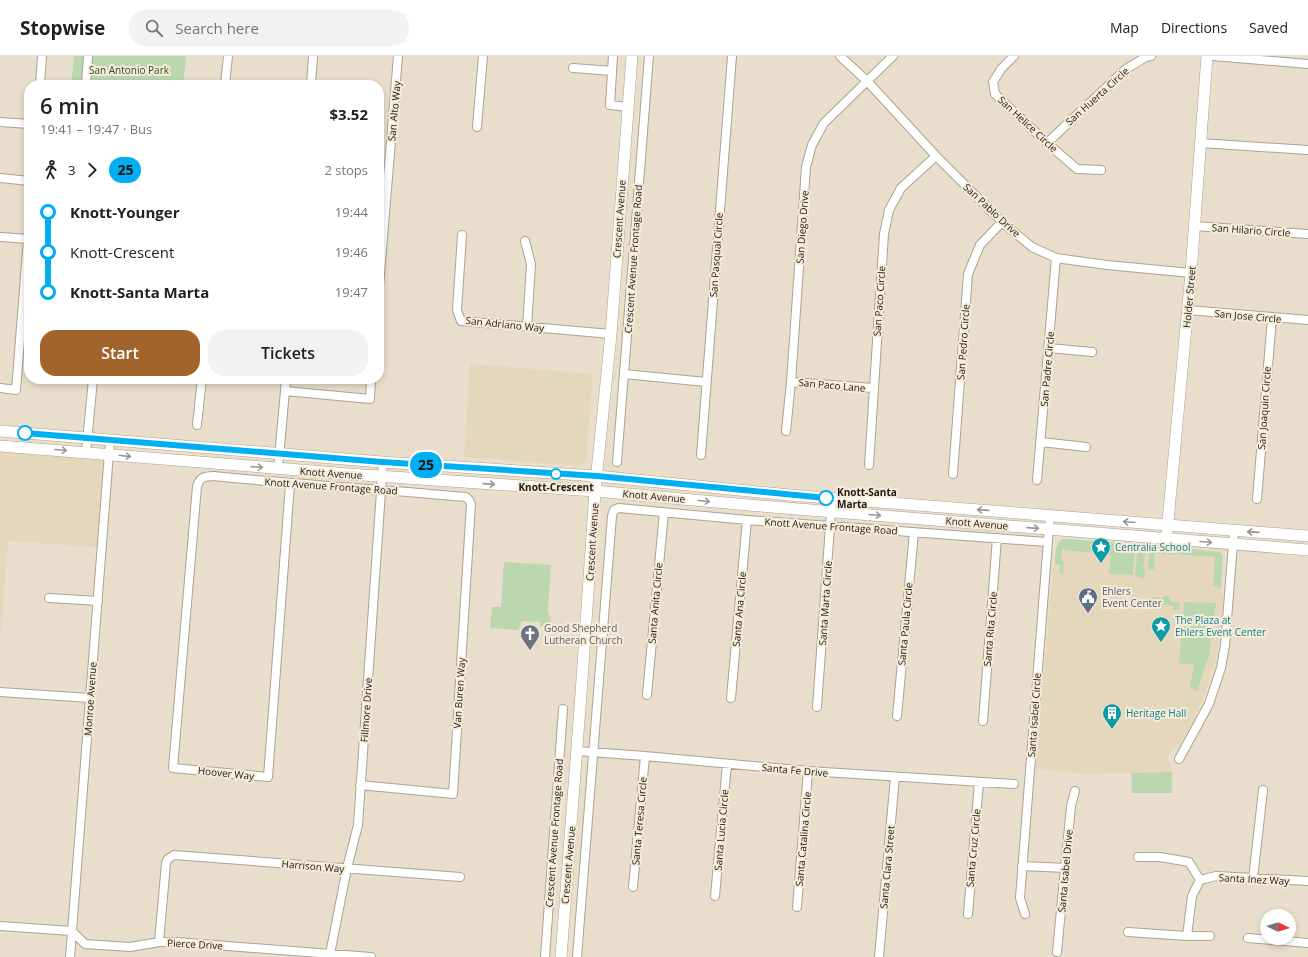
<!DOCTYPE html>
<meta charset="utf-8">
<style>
:root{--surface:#fff;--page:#f2f2f2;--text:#202124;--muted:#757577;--line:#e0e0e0;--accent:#a3642b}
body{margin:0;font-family:"Open Sans",sans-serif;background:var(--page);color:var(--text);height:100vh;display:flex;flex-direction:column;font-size:15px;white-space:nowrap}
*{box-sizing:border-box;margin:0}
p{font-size:13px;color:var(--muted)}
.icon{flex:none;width:22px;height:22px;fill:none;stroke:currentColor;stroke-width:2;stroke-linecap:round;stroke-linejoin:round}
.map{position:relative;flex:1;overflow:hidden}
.details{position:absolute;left:24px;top:24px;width:360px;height:304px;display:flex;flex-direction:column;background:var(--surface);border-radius:16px;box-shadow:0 2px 6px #0003}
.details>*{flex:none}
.badge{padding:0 8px;border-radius:13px;font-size:14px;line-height:26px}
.needle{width:26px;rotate:95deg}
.tools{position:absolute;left:1260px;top:853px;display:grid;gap:8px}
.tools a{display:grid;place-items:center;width:36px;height:36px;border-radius:50%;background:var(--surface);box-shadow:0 2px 6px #0003;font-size:20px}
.map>.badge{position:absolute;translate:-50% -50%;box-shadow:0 0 0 2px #fff}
.legs{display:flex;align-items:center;gap:6px;height:44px;padding:0 16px;font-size:13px}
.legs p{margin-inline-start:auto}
.overview{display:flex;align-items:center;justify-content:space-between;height:68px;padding:0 16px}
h1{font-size:22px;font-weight:600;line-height:30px}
.action{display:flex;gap:8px;margin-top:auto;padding:8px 16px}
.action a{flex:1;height:46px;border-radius:16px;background:var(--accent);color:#fff;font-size:16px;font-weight:600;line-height:46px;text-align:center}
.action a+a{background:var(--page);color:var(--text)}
ul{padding:0 16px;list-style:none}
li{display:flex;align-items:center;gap:14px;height:40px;font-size:15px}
li i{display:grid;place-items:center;width:6px;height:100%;margin:0 5px;background:currentColor}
li i::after{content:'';width:10px;height:10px;margin:-5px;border:3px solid;border-radius:50%;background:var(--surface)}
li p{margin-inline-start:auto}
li:first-child i{background:linear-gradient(#0000 50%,currentColor 0)}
li:last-child i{background:linear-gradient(currentColor 50%,#0000 0)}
header{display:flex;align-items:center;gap:24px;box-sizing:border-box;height:56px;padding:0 20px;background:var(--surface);border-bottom:1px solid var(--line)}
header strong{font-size:19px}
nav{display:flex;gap:22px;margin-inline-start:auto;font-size:14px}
.search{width:280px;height:36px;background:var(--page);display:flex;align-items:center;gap:10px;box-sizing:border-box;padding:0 14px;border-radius:16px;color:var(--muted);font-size:15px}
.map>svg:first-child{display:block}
.built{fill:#e4d7bc}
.green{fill:#bad7b0}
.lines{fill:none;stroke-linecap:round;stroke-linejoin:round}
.street-casing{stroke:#ada391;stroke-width:10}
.secondary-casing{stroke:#ada391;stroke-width:12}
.street{stroke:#fff;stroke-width:8}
.secondary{stroke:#fff;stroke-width:11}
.oneway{stroke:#9a9895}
.line-1-casing{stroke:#fff;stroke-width:9}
.line-1{stroke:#00aff2;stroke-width:6}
.stop-1-dot{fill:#fff;stroke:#00aff2;stroke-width:2}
.labels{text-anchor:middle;stroke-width:4;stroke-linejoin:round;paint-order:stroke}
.park-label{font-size:10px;fill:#284e17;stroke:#f5ebd8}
.street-label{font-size:10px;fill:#1f1b14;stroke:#f5ebd8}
.stop-label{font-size:10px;font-weight:bold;fill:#1f1b14;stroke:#f5ebd8}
.culture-label{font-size:10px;fill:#0d838f;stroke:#f5ebd8;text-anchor:start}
.service-label{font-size:10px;fill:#4e5e75;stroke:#f5ebd8;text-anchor:start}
.worship-label{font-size:10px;fill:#5b616d;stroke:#f5ebd8;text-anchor:start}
</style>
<header>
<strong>Stopwise</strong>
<div class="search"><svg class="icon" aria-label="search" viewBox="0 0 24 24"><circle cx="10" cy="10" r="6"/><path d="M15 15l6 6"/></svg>Search here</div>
<nav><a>Map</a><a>Directions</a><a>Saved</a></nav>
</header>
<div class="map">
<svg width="1308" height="901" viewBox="0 0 1308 901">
<rect width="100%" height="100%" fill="#e8decb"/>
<!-- built -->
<path class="built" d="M470,308L593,318L586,404L583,408L579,410L464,401Z
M0,394L103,402L97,491L8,485L0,584Z
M1063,483L1219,495L1223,498L1221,534L1223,544L1217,598L1206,635L1195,663L1181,687L1172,693L1169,696L1168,704L1173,713L1171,716L1082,718L1036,712L1053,510L1055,508L1057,490L1059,485Z"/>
<!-- green -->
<path class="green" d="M74,0H186L183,29H71Z
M1063,483L1123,487V488H1132L1133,489H1135L1133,519L1109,518L1111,498L1062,494L1061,504L1064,505L1063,518L1059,517L1060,509L1055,508C1056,499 1054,488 1063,483Z
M1138,489H1141L1140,494L1145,498L1143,512L1145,513V521L1143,522L1135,520Z
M1150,489L1219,496L1223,501L1221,532L1213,530L1215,501L1155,497L1154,514L1148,513Z
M504,506L551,509L548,555L549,559L551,561L550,571L540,570L541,566L522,565L518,574L490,572L492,551H501Z
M1164,540H1169L1170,545L1180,547L1179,554H1174V550L1148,547V541L1162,542Z
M1184,546L1216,547L1209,599L1197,635L1190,631L1194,609L1179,607Z
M1172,716V737H1132L1131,717Z"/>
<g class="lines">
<!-- street casing -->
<g class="street-casing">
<path id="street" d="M613,0L610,49L628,51
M840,0L867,25L936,100L1002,166L1032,191L1056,202L1107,209L1191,217
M1014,0L1001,13L993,26L995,38L1047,87L1077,113L1101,114
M1213,0L1308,8
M573,12L612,15
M40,29L42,0
M86,29L88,0
M225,29L228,0
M311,29L313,0
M0,66L29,68
M477,71L483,0
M1047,87L1126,13L1146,1L1151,0
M1201,87L1308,94
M0,122L29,125
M1194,170L1308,178
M462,179L457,254L461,265L611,278
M0,181L29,183
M525,185L531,208L527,271
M379,230L398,0
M1188,254L1308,264
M1049,292L1092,296
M624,318L706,326
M791,326L873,332
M0,332L16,334L28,183
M285,335L370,343L371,323
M197,369L202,323
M786,375L791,326L806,111L812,89L824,67L893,0
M1041,386L1086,391
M86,396L93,323
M701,399L732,0
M617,406L649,0
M869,409L884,178L889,154L901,132L936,100
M278,413L286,323
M953,418L968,218L980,189L1002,166
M1037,424L1056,202
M290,428L268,721L173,712L197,430C201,420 204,421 214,420C298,429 382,433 466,441L469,444L471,448L453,738L360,729
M1257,443L1272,262
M49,542L98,545
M0,636L90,642
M647,639L664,456
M731,642L747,464
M817,651L832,442
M897,660L914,476
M983,665L997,482
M577,695L645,700L808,715L1014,728
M1179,703L1209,648L1221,612L1225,589L1234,475
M1138,801H1160L1189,806L1200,824L1216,820L1308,825
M1022,810L1066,812
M1253,823L1263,734
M633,831L645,700
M715,840L727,708
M797,851L808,715
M968,858L979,726
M1025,858L1020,842L1050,459
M0,870L72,875L85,888L130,891L159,886H176L371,901
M1128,876L1187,880H1210
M1187,880L1192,840L1200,824
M1248,882L1308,887
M159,886L166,807L168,803L174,799L460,821
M1057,896L1071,750L1075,735
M330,898L347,812L358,769L383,406
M70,901L110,384
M545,901L563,653
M577,901L612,460L614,454L619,452L747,464L1047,486
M879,901L895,721"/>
</g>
<!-- secondary casing -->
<g class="secondary-casing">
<path id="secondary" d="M0,375L382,406L597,420L790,439L1308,480
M0,390L349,418L595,435L748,449L1308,494
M1167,476L1191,217L1207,0
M561,901L581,638L595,435L611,278L632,0"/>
</g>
<!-- street -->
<use href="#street" class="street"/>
<!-- secondary -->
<use href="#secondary" class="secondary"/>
</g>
<!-- one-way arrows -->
<defs><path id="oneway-shaft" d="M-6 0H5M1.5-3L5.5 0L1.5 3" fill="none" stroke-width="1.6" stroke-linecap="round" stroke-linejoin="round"/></defs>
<g class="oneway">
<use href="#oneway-shaft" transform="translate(61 394) rotate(5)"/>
<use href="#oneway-shaft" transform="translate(125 400) rotate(7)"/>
<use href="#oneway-shaft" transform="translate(257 411) rotate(4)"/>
<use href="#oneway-shaft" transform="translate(489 428) rotate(4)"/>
<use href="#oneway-shaft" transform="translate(704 445) rotate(5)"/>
<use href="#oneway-shaft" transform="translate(983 454) rotate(-176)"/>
<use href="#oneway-shaft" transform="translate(875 459) rotate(5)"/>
<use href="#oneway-shaft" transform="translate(1129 466) rotate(-175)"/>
<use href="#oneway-shaft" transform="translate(1033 472) rotate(4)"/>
<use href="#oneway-shaft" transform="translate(1253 476) rotate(-176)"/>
<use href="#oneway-shaft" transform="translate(1206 486) rotate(5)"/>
</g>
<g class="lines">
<!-- line-1 casing -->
<g class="line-1-casing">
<path id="line-1" d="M25,377L382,406L597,420L826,442"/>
</g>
<!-- line-1 -->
<use href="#line-1" class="line-1"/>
</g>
<!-- icons -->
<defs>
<g id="sight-pin" transform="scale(1)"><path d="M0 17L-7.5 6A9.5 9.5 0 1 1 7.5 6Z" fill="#0f9aa8" stroke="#f5ebd8"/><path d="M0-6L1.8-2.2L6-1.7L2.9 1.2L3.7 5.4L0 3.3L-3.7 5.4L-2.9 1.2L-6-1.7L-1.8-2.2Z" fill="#fff"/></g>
<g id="civic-pin" transform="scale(1)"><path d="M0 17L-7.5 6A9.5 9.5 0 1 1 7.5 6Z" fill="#5c6f8a" stroke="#f5ebd8"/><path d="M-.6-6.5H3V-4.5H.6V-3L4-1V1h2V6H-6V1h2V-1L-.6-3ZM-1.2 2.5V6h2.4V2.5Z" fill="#fff"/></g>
<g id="church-pin" transform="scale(1)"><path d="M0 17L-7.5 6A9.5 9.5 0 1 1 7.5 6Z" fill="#6b7280" stroke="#f5ebd8"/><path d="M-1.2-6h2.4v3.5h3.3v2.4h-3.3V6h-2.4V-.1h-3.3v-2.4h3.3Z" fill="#fff"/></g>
<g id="building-pin" transform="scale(1)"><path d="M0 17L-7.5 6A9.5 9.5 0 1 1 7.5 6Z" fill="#0f9aa8" stroke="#f5ebd8"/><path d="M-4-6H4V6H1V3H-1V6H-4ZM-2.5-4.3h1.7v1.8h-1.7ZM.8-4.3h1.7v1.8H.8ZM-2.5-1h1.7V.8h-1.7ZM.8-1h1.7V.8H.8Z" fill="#fff"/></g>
</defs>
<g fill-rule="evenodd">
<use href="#sight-pin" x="1101" y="491"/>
<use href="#civic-pin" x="1088" y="541"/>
<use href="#sight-pin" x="1161" y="570"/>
<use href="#church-pin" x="530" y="578"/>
<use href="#building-pin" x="1112" y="657"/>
</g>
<!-- markers -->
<g class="stop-1-dot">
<circle cx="25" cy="377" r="7"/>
<circle cx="556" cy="418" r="5"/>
<circle cx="826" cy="442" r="7"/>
</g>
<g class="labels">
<!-- park labels -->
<g class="park-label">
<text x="129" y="18">San Antonio Park</text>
</g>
<!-- street labels -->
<g class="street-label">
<text transform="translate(1097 40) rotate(-42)" y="4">San Huerta Circle</text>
<text transform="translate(394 55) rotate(-85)" y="4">San Alto Way</text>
<text transform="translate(1028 68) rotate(43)" y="4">San Helice Circle</text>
<text transform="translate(992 154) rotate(43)" y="4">San Pablo Drive</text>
<text transform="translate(619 163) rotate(-86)" y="4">Crescent Avenue</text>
<text transform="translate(802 171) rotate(-86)" y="4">San Diego Drive</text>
<text transform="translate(1251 174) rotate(4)" y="4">San Hilario Circle</text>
<text transform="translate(716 199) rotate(-86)" y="4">San Pasqual Circle</text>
<text transform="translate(633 203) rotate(-86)" y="4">Crescent Avenue Frontage Road</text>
<text transform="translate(1189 241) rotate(-85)" y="4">Holder Street</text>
<text transform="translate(879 245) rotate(-86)" y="4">San Paco Circle</text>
<text transform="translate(1248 260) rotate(5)" y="4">San Jose Circle</text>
<text transform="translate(505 268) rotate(6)" y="4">San Adriano Way</text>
<text transform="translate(963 286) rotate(-86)" y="4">San Pedro Circle</text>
<text transform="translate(1047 313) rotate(-85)" y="4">San Padre Circle</text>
<text transform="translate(832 329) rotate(5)" y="4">San Paco Lane</text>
<text transform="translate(1264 352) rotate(-86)" y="4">San Joaquin Circle</text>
<text transform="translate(331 417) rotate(4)" y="4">Knott Avenue</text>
<text transform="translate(331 430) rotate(4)" y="4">Knott Avenue Frontage Road</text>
<text transform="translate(654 440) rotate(5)" y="4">Knott Avenue</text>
<text transform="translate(977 467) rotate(5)" y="4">Knott Avenue</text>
<text transform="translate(831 470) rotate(4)" y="4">Knott Avenue Frontage Road</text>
<text transform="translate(592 486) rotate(-86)" y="4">Crescent Avenue</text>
<text transform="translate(655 547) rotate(-85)" y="4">Santa Anita Circle</text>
<text transform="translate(825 547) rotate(-86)" y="4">Santa Marta Circle</text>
<text transform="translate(739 553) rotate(-85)" y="4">Santa Ana Circle</text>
<text transform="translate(905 568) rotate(-85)" y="4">Santa Paula Circle</text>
<text transform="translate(990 573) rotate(-85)" y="4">Santa Rita Circle</text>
<text transform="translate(459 637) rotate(-86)" y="4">Van Buren Way</text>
<text transform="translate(90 643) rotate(-86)" y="4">Monroe Avenue</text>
<text transform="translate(366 654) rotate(-86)" y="4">Fillmore Drive</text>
<text transform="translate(1034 659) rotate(-86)" y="4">Santa Isabel Circle</text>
<text transform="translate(795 714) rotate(5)" y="4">Santa Fe Drive</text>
<text transform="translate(226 717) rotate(6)" y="4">Hoover Way</text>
<text transform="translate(639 765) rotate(-85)" y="4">Santa Teresa Circle</text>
<text transform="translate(721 774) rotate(-85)" y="4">Santa Lucia Circle</text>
<text transform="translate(554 777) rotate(-86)" y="4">Crescent Avenue Frontage Road</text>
<text transform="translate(803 783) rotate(-85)" y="4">Santa Catalina Circle</text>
<text transform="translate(973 792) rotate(-85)" y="4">Santa Cruz Circle</text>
<text transform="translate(568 809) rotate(-85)" y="4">Crescent Avenue</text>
<text transform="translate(313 810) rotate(5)" y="4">Harrison Way</text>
<text transform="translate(887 811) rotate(-85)" y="4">Santa Clara Street</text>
<text transform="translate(1065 815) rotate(-85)" y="4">Santa Isabel Drive</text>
<text transform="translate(1254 823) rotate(3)" y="4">Santa Inez Way</text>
<text transform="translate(195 888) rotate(3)" y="4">Pierce Drive</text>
</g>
<!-- stop labels -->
<g class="stop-label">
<text x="556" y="435">Knott-Crescent</text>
<text x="837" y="440" text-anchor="start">Knott-Santa<tspan x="837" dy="12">Marta</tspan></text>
</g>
<!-- culture labels -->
<g class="culture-label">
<text x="1115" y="495">Centralia School</text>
<text x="1175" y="568">The Plaza at<tspan x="1175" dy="12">Ehlers Event Center</tspan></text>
<text x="1126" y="661">Heritage Hall</text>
</g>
<!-- service labels -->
<g class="service-label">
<text x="1102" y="539">Ehlers<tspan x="1102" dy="12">Event Center</tspan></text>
</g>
<!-- worship labels -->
<g class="worship-label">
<text x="544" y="576">Good Shepherd<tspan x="544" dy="12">Lutheran Church</tspan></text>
</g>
</g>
</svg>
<div class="tools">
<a><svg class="needle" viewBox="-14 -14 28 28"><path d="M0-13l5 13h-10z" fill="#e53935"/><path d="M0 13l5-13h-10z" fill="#757577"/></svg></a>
</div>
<b class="badge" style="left:426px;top:409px;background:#00aff2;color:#111">25</b>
<section class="details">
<div class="overview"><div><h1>6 min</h1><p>19:41 – 19:47 · Bus</p></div><b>$3.52</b></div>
<div class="legs"><svg class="icon" aria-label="walk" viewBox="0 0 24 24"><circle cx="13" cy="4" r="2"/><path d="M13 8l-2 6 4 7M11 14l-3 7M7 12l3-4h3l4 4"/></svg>3<svg class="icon" aria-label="forward" viewBox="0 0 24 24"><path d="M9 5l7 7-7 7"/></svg><b class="badge" style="background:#00aff2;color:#111">25</b><p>2 stops</p></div>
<ul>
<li><i style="color:#00aff2"></i><b>Knott-Younger</b><p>19:44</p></li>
<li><i style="color:#00aff2"></i><span>Knott-Crescent</span><p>19:46</p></li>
<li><i style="color:#00aff2"></i><b>Knott-Santa Marta</b><p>19:47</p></li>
</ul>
<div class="action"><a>Start</a><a>Tickets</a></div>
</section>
</div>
